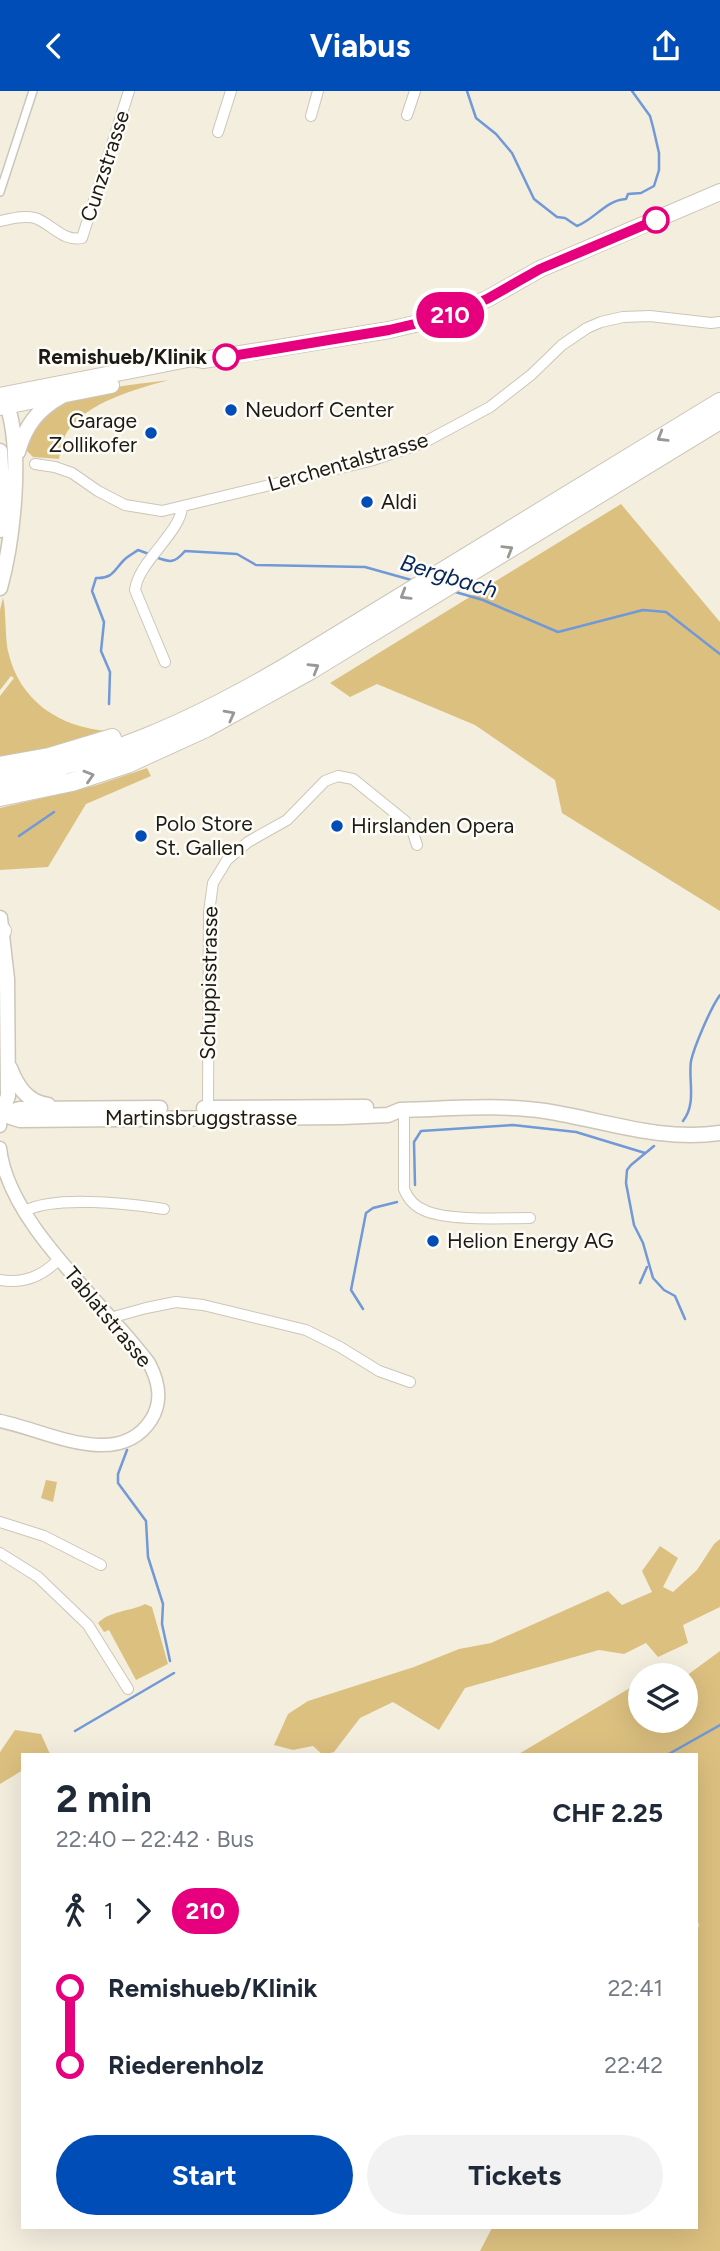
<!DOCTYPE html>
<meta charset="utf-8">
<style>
:root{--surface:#fff;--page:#f2f2f3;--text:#1f2937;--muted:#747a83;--accent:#014db7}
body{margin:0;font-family:Figtree,sans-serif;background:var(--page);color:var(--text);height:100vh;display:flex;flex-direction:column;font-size:26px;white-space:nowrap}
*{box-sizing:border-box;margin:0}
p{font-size:23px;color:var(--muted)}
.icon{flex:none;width:38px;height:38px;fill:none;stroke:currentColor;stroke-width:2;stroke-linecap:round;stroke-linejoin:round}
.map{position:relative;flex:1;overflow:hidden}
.drawer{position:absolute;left:21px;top:1662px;width:677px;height:476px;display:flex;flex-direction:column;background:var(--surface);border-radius:0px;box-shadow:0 7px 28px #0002}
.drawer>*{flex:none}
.badge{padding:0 14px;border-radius:23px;font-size:24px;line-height:46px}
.buttons{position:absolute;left:628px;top:1572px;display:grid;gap:14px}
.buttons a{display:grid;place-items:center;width:70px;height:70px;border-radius:50%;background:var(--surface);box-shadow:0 7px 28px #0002;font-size:35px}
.map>.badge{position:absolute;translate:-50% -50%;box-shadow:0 0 0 4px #fff}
.legs{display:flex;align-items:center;gap:10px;height:77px;padding:0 35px;font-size:23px}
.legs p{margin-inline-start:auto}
.head{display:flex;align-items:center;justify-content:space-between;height:119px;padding:0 35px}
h1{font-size:38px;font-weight:700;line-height:52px}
.action{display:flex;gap:14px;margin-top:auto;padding:14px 35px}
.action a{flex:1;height:80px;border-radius:42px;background:var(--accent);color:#fff;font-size:28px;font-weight:700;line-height:80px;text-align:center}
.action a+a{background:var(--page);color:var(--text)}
ul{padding:0 35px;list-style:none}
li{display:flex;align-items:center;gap:24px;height:77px;font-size:26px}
li i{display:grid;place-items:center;width:10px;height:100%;margin:0 9px;background:currentColor}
li i::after{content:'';width:18px;height:18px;margin:-9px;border:5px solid;border-radius:50%;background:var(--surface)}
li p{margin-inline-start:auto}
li:first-child i{background:linear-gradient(#0000 50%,currentColor 0)}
li:last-child i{background:linear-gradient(currentColor 50%,#0000 0)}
header{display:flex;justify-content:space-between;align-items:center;height:91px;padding:0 35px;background:var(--accent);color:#fff;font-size:32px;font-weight:700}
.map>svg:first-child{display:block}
.green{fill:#dcc080}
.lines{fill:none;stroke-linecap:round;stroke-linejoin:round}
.stream{stroke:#7198d7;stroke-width:2.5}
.pedestrian-casing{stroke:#ccc6b8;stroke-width:10}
.minor-casing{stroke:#ccc6b8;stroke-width:12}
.tertiary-casing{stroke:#ccc6b8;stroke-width:15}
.secondary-casing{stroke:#ccc6b8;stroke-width:17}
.primary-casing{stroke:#ccc6b8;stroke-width:18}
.motorway-casing{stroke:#ccc6b8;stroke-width:20}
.pedestrian{stroke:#fff;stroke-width:7}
.minor{stroke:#fff;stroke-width:10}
.tertiary{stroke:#fff;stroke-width:12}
.secondary{stroke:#fff;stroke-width:14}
.primary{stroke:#fff;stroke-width:16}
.motorway{stroke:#fff;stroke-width:18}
.oneway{stroke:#999895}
.line-1-casing{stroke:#fff;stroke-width:16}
.line-1{stroke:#e6007e;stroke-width:10}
.stop-1-dot{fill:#fff;stroke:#e6007e;stroke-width:3.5}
.poi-dot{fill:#014db7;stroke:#fefcf6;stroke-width:2.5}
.labels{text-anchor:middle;stroke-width:5;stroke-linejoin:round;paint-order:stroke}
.street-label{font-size:21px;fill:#1c1a14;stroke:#fefcf6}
.stop-label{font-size:21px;font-weight:bold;fill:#1c1a14;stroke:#fefcf6;text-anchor:end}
.poi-label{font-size:21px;fill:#1c1a14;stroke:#fefcf6;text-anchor:start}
.water-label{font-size:23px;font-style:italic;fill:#04275f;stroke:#fefcf6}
</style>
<header><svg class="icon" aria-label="back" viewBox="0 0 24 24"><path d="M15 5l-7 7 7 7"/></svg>Viabus<svg class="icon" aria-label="share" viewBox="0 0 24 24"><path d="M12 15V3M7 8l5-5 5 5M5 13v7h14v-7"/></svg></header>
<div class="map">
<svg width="720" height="2160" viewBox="0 0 720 2160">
<rect width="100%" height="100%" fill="#f4eedf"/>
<!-- green -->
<path class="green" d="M169,289C136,298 87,311 67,341C62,349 61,360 59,368L33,366L24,357C27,349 29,338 34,331C56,299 133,294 169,289Z
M621,413L720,531V820L562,722L555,689L475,634L377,593L350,606L330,592Z
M3,507C6,516 5,545 8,560C19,610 60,637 109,640L110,642L0,669V605L14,587L11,585L0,599V519Z
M147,677L151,685L86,713L48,776L0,779V717L97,694Z
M46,1389L57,1391L53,1411L41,1407Z
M720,1448V1516L683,1534L688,1552L658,1566L646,1552L624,1563L599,1559L465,1597L439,1639L393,1611L360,1627L334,1661L323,1664L313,1655L293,1659L274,1654L288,1623L308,1610L414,1576L459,1558L491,1552L608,1500L622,1514L652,1501L642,1480L660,1455L678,1467L663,1496L673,1501L697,1479L714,1453Z
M145,1513L152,1516L168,1573L136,1589L109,1539L104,1541L98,1532C111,1519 130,1521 145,1513Z
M720,1560V2160H480L492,2137H696V1843L699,1834L696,1825V1664H517L640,1591V1629H686V1585Z
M15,1639L41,1643L50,1663L23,1664V1679L0,1693V1661Z"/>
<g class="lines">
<!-- stream -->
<path class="stream" d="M467,0L476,27L496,43L512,62L534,108L557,126L565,127L577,135C595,128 606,109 626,108L628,103L641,102L654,95L659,79V62L653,36L650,25L632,0
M156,466C170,472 175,472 185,460L237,463L256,474L365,476L415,490
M452,500L483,509L558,541L643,519L666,521L720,563
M109,613L110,581L101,560L104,531L92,500L96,487C113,488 114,479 124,469C128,465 134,462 138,459L149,463
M19,745L54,721
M683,1030C697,1012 688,989 691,970C694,956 711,916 720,904
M654,1055L631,1074L627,1079L626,1092L634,1134L643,1152L653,1187L664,1199L675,1205L685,1228
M415,1094L414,1051L421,1040L513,1034L576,1041L645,1062
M640,1192L647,1176
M363,1218L351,1199L366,1122L373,1117L397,1111
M127,1359L118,1383V1392L146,1430L148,1466L163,1513L162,1533L170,1570
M75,1640L174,1582
M667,1664L720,1634"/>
<!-- pedestrian casing -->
<g class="pedestrian-casing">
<path id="pedestrian" d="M0,101L33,0"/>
</g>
<!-- minor casing -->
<g class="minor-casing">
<path id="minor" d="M407,24L415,0
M311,25L318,0
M218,41L231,0
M0,130C11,128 23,124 35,127C52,133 63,151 82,147L129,0
M35,373L55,376L72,382L98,400L125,414L162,420L370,370L423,352L490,316L531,284L562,254L587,237L601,231L623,226L650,225L711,232L720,231
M165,571L135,499C138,471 181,441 182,416
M208,1017L209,821L213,792L227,769L248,751L287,729L325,690L338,685L353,688L405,730L412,739L417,754
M404,1019V1098C408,1108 415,1116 426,1120C450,1130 502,1127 530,1127
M25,1120C55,1104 130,1113 164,1118
M0,1189C23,1193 43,1185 59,1168
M110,1227L146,1217L176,1211L203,1214L306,1239L340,1256L379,1280L410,1291
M0,1431L44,1445L101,1474
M0,1462L38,1486L88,1534L128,1598"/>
</g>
<!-- tertiary casing -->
<g class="tertiary-casing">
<path id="tertiary" d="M0,1035L1,1023
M0,1057C8,1133 105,1212 149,1272C159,1291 163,1310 151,1329C118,1380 46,1339 0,1330"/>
</g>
<!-- secondary casing -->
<g class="secondary-casing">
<path id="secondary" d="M0,360L2,393L0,439
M18,361C25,335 38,318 62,305
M0,497C13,450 23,360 7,314
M0,827L7,888L8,1005L1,1023
M10,977C17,995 27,1011 48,1014
M204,1017L366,1016
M1,1023L20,1029L342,1026L388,1024L400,1019C448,1018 498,1013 545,1020C603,1029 661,1051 720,1042
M2,1023L20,1018L160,1017"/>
</g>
<!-- primary casing -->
<g class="primary-casing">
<path id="primary" d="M0,305L193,267L203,269L389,239L445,226L487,208L540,178L720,101
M0,316L111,294"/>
</g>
<!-- motorway casing -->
<g class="motorway-casing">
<path id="motorway" d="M0,675L49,666L112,647
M0,688C103,672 197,628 286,576L720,311
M0,706L72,691L127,673L206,637L309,580L720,329
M0,842L2,840"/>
</g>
<!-- pedestrian -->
<use href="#pedestrian" class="pedestrian"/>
<!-- minor -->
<use href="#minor" class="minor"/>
<!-- tertiary -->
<use href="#tertiary" class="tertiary"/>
<!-- secondary -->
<use href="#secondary" class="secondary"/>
<!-- primary -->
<use href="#primary" class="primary"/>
<!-- motorway -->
<use href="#motorway" class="motorway"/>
</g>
<!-- one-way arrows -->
<defs><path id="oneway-chevron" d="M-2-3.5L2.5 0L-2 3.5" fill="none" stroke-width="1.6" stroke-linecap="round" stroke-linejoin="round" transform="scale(1.75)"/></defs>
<g class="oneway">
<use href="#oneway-chevron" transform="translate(662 346) rotate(149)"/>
<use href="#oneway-chevron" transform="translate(508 459) rotate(-31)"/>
<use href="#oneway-chevron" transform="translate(405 504) rotate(149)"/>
<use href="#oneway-chevron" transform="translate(314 577) rotate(-31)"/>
<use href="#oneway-chevron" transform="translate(230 624) rotate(-28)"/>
<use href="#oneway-chevron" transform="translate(89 685) rotate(-17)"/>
</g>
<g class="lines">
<!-- line-1 casing -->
<g class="line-1-casing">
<path id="line-1" d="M226,266L389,239L444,226L487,208L540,178L656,129"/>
</g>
<!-- line-1 -->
<use href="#line-1" class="line-1"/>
</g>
<!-- markers -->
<g class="stop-1-dot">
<circle cx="656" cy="129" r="12"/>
<circle cx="226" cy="266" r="12"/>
</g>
<g class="poi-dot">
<circle cx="231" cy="319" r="7"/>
<circle cx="151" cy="342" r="7"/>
<circle cx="367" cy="411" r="7"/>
<circle cx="337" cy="735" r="7"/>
<circle cx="141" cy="745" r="7"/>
<circle cx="433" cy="1150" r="7"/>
</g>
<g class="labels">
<!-- street labels -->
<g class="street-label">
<text transform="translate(105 75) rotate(-72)" y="7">Cunzstrasse</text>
<text transform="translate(348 371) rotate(-16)" y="7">Lerchentalstrasse</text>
<text transform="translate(209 892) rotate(-89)" y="7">Schuppisstrasse</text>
<text x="201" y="1034">Martinsbruggstrasse</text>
<text transform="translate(108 1226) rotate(50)" y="7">Tablatstrasse</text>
</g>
<!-- stop labels -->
<g class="stop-label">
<text x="207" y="273">Remishueb/Klinik</text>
</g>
<!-- poi labels -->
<g class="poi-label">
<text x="245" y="326">Neudorf Center</text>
<text x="137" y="337" text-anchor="end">Garage<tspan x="137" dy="24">Zollikofer</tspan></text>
<text x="381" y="418">Aldi</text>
<text x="155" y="740">Polo Store<tspan x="155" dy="24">St. Gallen</tspan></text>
<text x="351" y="742">Hirslanden Opera</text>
<text x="447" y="1157">Helion Energy AG</text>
</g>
<!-- water labels -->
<g class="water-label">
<text transform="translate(449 485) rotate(17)" y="8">Bergbach</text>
</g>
</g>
</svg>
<div class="buttons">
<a><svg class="icon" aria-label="layers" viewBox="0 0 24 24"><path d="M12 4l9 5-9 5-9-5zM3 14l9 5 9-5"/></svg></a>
</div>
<b class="badge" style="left:450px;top:224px;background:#e6007e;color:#fff">210</b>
<section class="drawer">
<div class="head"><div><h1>2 min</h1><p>22:40 – 22:42 · Bus</p></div><b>CHF 2.25</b></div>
<div class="legs"><svg class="icon" aria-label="walk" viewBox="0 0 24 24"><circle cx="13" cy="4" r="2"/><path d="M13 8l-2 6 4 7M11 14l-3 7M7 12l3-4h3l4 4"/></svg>1<svg class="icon" aria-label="forward" viewBox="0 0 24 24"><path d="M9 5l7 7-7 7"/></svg><b class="badge" style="background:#e6007e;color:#fff">210</b></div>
<ul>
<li><i style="color:#e6007e"></i><b>Remishueb/Klinik</b><p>22:41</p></li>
<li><i style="color:#e6007e"></i><b>Riederenholz</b><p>22:42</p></li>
</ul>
<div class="action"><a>Start</a><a>Tickets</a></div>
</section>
</div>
